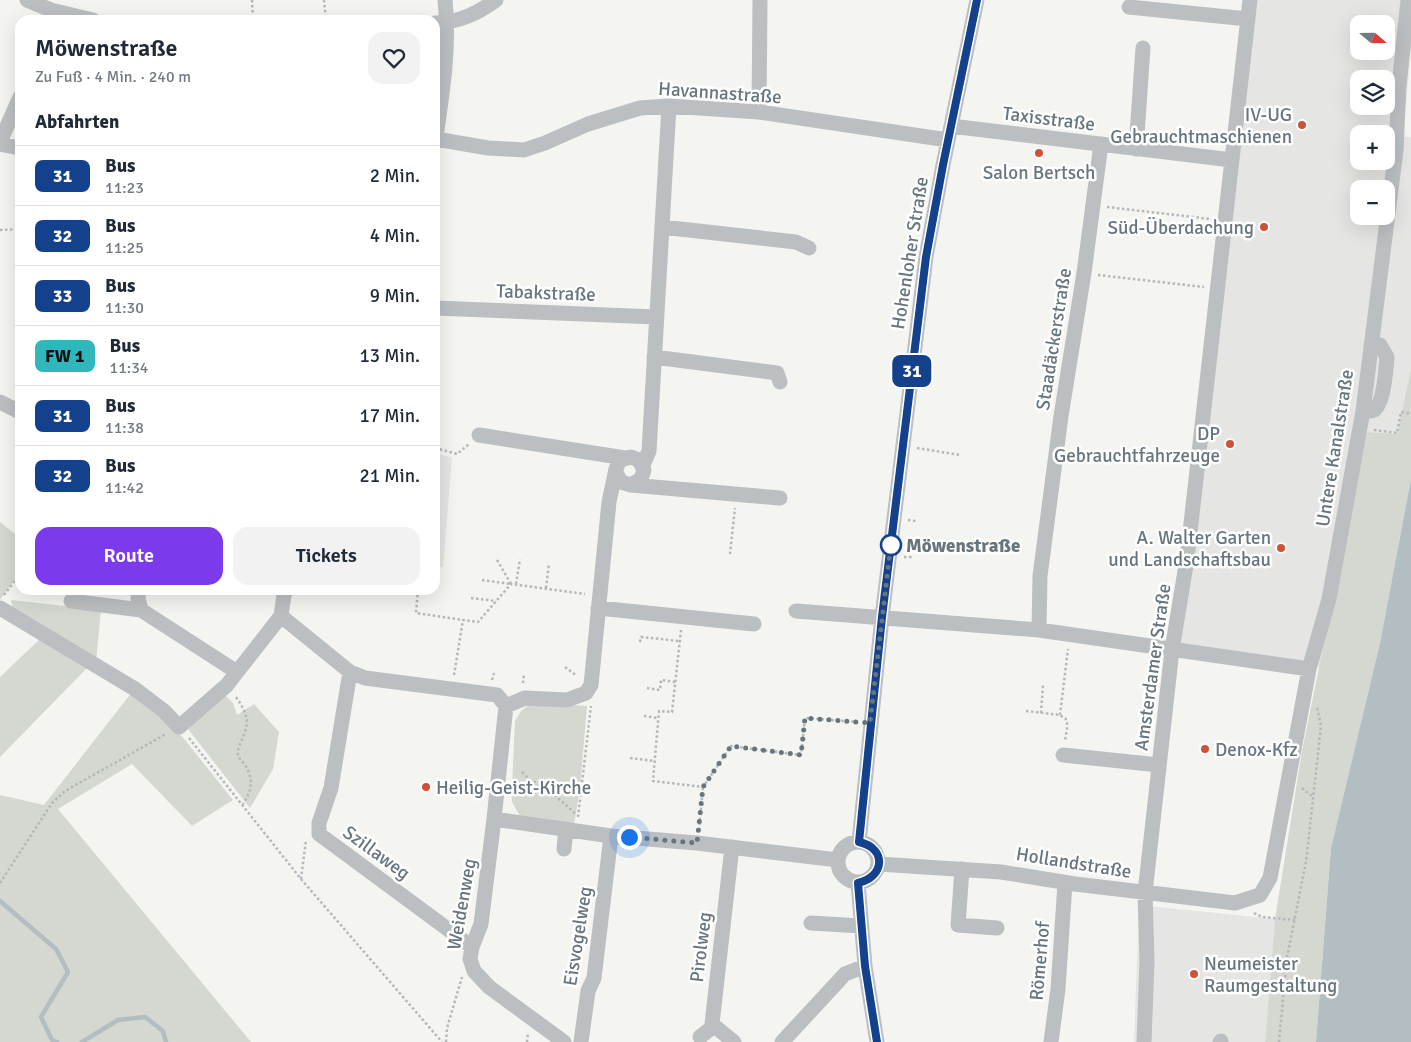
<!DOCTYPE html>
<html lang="de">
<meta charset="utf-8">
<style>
:root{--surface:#fff;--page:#f2f2f3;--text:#1f2937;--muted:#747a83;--line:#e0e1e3;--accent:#7c3aed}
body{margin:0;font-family:Signika,sans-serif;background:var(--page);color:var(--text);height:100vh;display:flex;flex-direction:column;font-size:19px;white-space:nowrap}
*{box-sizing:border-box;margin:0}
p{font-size:16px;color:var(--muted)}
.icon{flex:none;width:28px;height:28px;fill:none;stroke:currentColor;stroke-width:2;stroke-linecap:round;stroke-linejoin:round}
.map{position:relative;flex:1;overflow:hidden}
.drawer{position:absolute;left:15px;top:15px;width:425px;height:580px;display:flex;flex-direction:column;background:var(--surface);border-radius:15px;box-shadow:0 5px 20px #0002}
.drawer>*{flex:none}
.badge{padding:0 10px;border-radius:8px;font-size:18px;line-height:32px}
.needle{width:32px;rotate:110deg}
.tools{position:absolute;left:1350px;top:15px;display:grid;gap:10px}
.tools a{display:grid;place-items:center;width:45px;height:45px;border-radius:10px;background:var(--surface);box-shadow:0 5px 20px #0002;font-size:25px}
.you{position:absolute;width:25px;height:25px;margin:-12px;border:4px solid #fff;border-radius:50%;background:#1a73e8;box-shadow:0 0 0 8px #1a73e833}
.map>.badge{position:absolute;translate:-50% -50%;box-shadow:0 0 0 2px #fff}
h2{padding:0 20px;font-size:19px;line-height:45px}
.round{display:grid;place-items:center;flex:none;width:52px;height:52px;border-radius:15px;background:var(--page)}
.overview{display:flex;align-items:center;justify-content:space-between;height:85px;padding:0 20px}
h1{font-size:24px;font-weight:600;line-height:38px}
.primary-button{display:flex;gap:10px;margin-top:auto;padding:10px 20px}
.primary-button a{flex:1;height:58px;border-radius:15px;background:var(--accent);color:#fff;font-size:20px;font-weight:600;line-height:58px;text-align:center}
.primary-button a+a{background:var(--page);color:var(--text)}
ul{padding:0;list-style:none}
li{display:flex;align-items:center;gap:15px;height:60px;padding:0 20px;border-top:1px solid var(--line)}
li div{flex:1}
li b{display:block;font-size:19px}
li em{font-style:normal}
li .badge{min-width:55px;font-weight:700;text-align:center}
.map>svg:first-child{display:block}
.built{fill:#e5e5e4;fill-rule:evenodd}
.green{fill:#d4d8d1}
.water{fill:#b2bec1}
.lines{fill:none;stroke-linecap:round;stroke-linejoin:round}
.stream{stroke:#b2bec1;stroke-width:4.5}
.path{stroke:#b5b8ba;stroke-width:2.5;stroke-dasharray:2.5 2.5;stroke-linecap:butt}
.minor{stroke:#bbbfc2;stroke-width:15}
.line-casing{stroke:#fff;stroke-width:11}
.line{stroke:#14418b;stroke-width:8}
.walk{stroke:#67757e;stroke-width:5;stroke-dasharray:0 9}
.poi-dot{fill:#cc5339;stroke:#fff;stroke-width:2}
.stop-dot{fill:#fff;stroke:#14418b;stroke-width:2.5}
.labels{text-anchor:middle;stroke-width:5;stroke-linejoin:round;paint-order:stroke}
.street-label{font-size:19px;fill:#67757e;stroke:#fff}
.poi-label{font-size:19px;fill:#67757e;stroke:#fff;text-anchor:end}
.stop-label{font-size:19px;font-weight:bold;fill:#67757e;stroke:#fff;text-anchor:start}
</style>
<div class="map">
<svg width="1411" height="1042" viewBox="0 0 1411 1042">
<rect width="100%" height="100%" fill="#f4f4f1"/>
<!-- built -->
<path class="built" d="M1254,0H1411V51L1404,121V137H1411V369L1397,434L1367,432L1320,667L1180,649ZM1359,24H1386V51H1359ZM1359,79H1386V106H1359ZM1359,134H1386V161H1359ZM1359,189H1386V216H1359Z
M435,453L452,458L443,567L435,566Z
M1139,905L1275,919L1265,1042H1134Z"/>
<!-- green -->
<path class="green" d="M1411,369V479L1380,643L1331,848L1316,1042H1265L1275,919L1302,751L1367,432L1397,434Z
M0,522L20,538V572L0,600Z
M11,600L101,610L96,662L13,611Z
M42,637L89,666L0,757V677Z
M132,692L161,714L185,740L233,800L192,826L132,764L58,809L251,1042H0V795L44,805Z
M225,695L233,703L237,715L254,704L279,732L273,769L250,808L188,729Z
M531,703L587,706L580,788L574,825L522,820L512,802V786L515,721L521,711Z"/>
<!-- water -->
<path class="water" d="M1411,479V1042H1316L1331,848L1380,643Z"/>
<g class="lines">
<!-- stream -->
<path class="stream" d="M0,901L56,949L68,972L41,1017L52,1040L57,1042
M82,1042L118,1020L145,1017L163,1031L166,1042"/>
<!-- path -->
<path class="path" d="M252,0L253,20
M324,0L326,20
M1107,207L1211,219
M0,230L20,229
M1098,275L1204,287
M1374,430L1397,433L1401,412L1411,414
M435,448L457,454L469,444
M917,448L960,455
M908,520L916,521
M730,554L735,508
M904,557H912
M497,560L511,584
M482,580L511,584
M516,584L520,559
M546,588L549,563
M418,590L416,613L463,620
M4,595L20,574
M471,598L496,601
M681,630L672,712L659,711L653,781L703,787L731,746L801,755L805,718L858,722
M640,642L641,637L679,641
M565,667L577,676
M454,675L463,620L478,622L511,584L585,594
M492,680L494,673
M523,683L524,674
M647,688L660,690L661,680L675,682
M236,697C249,716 250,723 240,744C239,747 237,751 238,755C239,759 242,761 245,765C254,779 252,791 243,804
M1026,711L1060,715L1067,720V729L1065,741
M1041,713L1043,685
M1060,715L1068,649
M644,716L658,718
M189,738L301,879L442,1042
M630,758L654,761
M522,772L529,779L551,792L577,815
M1302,788L1312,796
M578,817L591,706
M699,830L703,787
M301,879L306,840
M0,883L52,803L65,791L166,734
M1254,913L1262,917L1295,920
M446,1042L447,1028L462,977
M527,1042L528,1032
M1279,1042L1287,957L1306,862L1321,726L1317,707"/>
<!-- minor -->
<path class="minor" d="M27,0L51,10L93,20
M1129,7L1248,19
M435,23C460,22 476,14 496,0
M759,112L760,0
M951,126L1232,160
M436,139L488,148L524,150L545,143L588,124L640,108L669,106L759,112L948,140
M0,142L20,97
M435,143C442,96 450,48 445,0
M0,144L20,148
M1136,149L1143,48
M662,227L796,242L809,248
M435,308L656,317
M654,357L777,373L780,382
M0,402L20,412
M1363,411C1367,411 1370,412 1374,410C1384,403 1386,369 1387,357L1380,345L1371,344
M479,435L625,458
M643,465L649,451L669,106
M631,485L780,498
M139,590L138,598L141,610L237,672
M71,601L141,610
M0,608L135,689L164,711L179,727L227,685L237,672L281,616L284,595L287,590
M598,608L754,624
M796,611L1039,630L1309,669
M281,616L350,672L365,678L497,695L506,706L494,819L611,836L697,843L838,860
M1039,630L1040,576L1061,416L1084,273L1101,144
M350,672L331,788L319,823V834L472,947
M506,706L525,698L567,700L586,693L591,685L609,502L616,469L620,460L631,457L639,460L644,470L641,479L631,485L621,482L616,473
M1063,755L1159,765
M494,819L481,924L472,947L470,959L474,971L489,987L564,1042
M838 862a20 20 0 1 1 40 0a20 20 0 1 1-40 0Z
M859,842L882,617L926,257L943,165L977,0
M732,847L712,1024L734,1042
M564,849L566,829
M879,864L1001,872L1075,884L1235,903L1260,895L1270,878L1309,669L1329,599L1363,411L1396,150L1399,86L1408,0
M962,869L958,925L997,928
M858,883L865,966L877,1042
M811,923L861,926
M700,1037L714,1026
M581,1042L588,991L594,978L611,836
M782,1042L845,974L865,966
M1051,1042L1058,989L1065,883
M1144,1042L1147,961L1145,893L1172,650L1187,559L1250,0
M1220,1042L1221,1041"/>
</g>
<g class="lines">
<!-- line casing -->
<g class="line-casing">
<path id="line" d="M877,1042L865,966L858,883C885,877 887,848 859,842L882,617L926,257L943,165L977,0"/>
</g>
<!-- line -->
<use href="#line" class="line"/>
<!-- walk -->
<path class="walk" d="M629,837L697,843L703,787L731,746L801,755L805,718L870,723L891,543V545"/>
</g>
<!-- markers -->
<g class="poi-dot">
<circle cx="1302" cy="125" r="5"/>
<circle cx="1039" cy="153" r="5"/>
<circle cx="1264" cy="227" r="5"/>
<circle cx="1230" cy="444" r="5"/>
<circle cx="1281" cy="548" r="5"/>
<circle cx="1205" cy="749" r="5"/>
<circle cx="426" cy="787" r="5"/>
<circle cx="1194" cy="974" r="5"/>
</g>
<circle class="stop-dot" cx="891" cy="545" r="10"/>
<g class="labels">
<!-- street labels -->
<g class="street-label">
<text transform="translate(720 92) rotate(4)" y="7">Havannastraße</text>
<text transform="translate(1049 118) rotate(7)" y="7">Taxisstraße</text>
<text transform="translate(909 253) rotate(-81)" y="7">Hohenloher Straße</text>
<text transform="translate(546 292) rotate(2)" y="7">Tabakstraße</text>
<text transform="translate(1053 339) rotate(-81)" y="7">Staadäckerstraße</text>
<text transform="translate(1334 448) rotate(-81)" y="7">Untere Kanalstraße</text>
<text transform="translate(1152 667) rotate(-82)" y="7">Amsterdamer Straße</text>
<text transform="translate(377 852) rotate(36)" y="7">Szillaweg</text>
<text transform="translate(1074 862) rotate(9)" y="7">Hollandstraße</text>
<text transform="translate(461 904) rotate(-80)" y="7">Weidenweg</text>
<text transform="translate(577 936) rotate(-81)" y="7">Eisvogelweg</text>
<text transform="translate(700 947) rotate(-83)" y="7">Pirolweg</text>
<text transform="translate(1039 961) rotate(-85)" y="7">Römerhof</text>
</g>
<!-- poi labels -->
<g class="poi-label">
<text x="1292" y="121">IV-UG<tspan x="1292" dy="22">Gebrauchtmaschienen</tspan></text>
<text x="1039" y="179" text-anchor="middle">Salon Bertsch</text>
<text x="1254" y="234">Süd-Überdachung</text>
<text x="1220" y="440">DP<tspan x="1220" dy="22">Gebrauchtfahrzeuge</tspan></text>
<text x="1271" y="544">A. Walter Garten<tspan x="1271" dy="22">und Landschaftsbau</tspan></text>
<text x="1215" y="756" text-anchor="start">Denox-Kfz</text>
<text x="436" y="794" text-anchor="start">Heilig-Geist-Kirche</text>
<text x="1204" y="970" text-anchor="start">Neumeister<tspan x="1204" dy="22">Raumgestaltung</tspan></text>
</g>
<!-- stop labels -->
<g class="stop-label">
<text x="906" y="552">Möwenstraße</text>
</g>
</g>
</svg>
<div class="tools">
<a><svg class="needle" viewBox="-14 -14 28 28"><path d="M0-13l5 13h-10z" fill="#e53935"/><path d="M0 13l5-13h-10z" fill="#747a83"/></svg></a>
<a><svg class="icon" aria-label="layers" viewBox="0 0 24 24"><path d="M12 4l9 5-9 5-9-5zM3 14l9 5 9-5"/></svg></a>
<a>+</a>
<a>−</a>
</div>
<div class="you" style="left:629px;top:837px"></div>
<b class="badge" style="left:912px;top:371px;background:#14418b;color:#fff">31</b>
<section class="drawer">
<div class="overview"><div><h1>Möwenstraße</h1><p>Zu Fuß · 4 Min. · 240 m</p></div><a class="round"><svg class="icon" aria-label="heart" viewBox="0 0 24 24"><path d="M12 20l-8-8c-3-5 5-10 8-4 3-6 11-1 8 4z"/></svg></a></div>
<h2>Abfahrten</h2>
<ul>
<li><span class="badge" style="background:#14418b;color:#fff">31</span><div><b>Bus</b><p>11:23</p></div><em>2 Min.</em></li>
<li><span class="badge" style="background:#14418b;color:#fff">32</span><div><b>Bus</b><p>11:25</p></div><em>4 Min.</em></li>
<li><span class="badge" style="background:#14418b;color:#fff">33</span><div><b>Bus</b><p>11:30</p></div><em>9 Min.</em></li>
<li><span class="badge" style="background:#2fb7bc;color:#111">FW 1</span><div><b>Bus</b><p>11:34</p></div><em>13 Min.</em></li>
<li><span class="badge" style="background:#14418b;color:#fff">31</span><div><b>Bus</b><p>11:38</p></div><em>17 Min.</em></li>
<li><span class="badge" style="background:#14418b;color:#fff">32</span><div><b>Bus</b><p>11:42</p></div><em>21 Min.</em></li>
</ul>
<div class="primary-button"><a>Route</a><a>Tickets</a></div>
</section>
</div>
